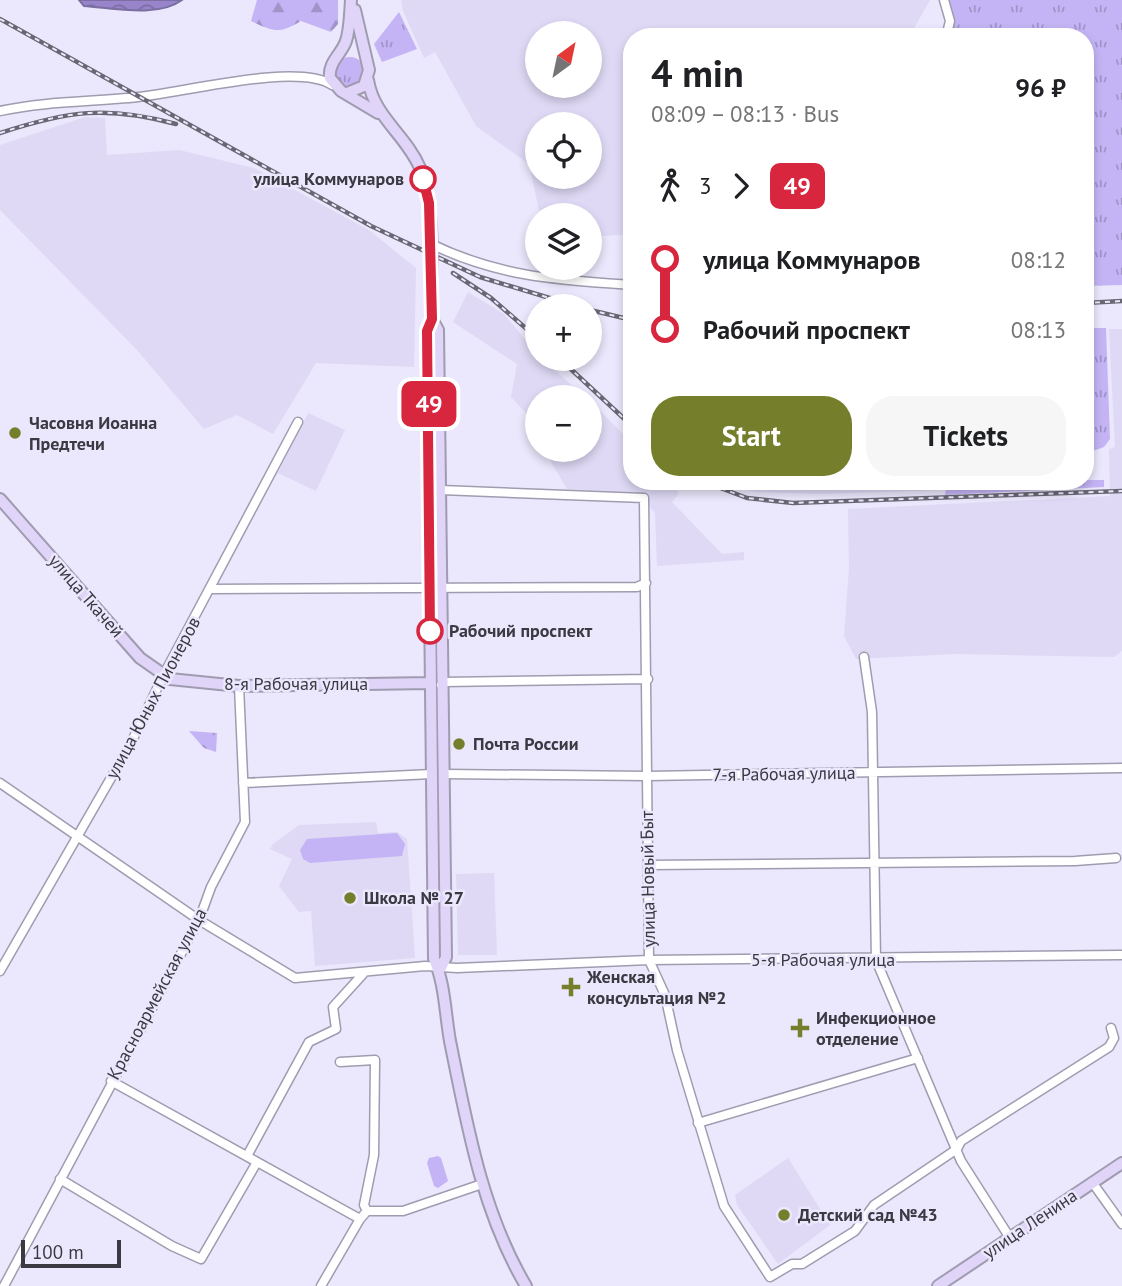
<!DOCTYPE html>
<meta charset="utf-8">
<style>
:root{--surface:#fff;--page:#f6f6f6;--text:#202124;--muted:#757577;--accent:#757f2b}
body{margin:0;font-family:"PT Sans",sans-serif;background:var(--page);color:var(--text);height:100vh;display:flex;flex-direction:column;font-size:26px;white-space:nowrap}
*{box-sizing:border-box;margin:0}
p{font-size:23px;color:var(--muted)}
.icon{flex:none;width:38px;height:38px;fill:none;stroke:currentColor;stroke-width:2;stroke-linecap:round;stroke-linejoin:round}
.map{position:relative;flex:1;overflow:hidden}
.drawer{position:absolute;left:623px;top:28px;width:471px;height:462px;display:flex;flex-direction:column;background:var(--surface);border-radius:28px;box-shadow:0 4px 10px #0003}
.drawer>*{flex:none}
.badge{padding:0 14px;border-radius:10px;font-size:24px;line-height:46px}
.needle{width:46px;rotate:33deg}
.tools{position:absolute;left:525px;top:21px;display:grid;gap:14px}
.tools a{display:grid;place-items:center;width:77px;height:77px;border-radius:50%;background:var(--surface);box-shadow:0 4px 10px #0003;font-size:35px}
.scale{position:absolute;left:21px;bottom:18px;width:100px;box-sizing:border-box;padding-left:7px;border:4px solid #3b3942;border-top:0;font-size:19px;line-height:24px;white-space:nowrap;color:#3b3942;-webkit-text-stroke:5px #ebe7fc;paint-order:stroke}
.map>.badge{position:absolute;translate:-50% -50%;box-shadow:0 0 0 4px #fff}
.legs{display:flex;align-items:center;gap:10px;height:77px;padding:0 28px;font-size:23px}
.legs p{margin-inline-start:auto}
.overview{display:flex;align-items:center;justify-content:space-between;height:119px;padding:0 28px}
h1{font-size:38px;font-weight:700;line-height:52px}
.action{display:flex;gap:14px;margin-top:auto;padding:14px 28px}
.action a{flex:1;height:80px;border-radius:28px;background:var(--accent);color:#fff;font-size:28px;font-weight:700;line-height:80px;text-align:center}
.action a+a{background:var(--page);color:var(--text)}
ul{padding:0 28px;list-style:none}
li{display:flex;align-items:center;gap:24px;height:70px;font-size:26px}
li i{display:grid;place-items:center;width:10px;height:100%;margin:0 9px;background:currentColor}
li i::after{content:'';width:18px;height:18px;margin:-9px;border:5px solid;border-radius:50%;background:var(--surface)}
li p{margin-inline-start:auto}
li:first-child i{background:linear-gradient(#0000 50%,currentColor 0)}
li:last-child i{background:linear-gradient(currentColor 50%,#0000 0)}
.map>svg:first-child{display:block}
.built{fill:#dfd9f5;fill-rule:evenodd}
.grass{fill:url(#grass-tufts)}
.forest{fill:url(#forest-firs)}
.park{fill:url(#park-crowns)}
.pitch{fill:#c4b4f5}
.water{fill:url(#water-waves);stroke:#7b6ea1;stroke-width:2}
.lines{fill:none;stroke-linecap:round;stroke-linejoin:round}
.street-casing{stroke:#a09cb0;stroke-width:11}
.secondary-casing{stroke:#a09cb0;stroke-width:14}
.street{stroke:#fff;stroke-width:8}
.secondary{stroke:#e0d4f8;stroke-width:10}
.rail-casing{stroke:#696773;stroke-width:4.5}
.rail{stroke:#ebe7fc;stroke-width:2;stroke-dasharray:5;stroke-linecap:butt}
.line-1-casing{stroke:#fff;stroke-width:16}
.line-1{stroke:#d7263d;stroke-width:10}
.stop-1-dot{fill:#fff;stroke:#d7263d;stroke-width:3.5}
.poi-dot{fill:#757f2b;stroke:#ebe7fc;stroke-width:2.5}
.labels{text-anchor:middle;stroke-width:5;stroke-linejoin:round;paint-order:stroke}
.stop-label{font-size:18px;font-weight:bold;fill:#3b3942;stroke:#ebe7fc;text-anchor:end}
.poi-label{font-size:18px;font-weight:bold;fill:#3b3942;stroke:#ebe7fc;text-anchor:start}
.street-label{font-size:18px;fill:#3b3942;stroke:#ebe7fc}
</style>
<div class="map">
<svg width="1122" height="1286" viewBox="0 0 1122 1286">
<defs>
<pattern id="grass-tufts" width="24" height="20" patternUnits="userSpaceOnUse" patternTransform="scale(1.75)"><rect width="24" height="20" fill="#c4b4f5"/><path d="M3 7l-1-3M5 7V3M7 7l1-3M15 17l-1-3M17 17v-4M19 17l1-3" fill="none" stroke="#a093c8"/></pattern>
<pattern id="forest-firs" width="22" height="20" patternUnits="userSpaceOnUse" patternTransform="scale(1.75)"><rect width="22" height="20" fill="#c4b4f5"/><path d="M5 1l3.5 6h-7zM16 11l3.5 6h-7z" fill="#a093c8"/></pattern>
<pattern id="park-crowns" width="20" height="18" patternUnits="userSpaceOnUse" patternTransform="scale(1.75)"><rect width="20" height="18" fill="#c4b4f5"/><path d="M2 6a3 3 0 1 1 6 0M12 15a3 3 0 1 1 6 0" fill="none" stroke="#a093c8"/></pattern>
<pattern id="water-waves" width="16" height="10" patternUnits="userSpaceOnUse" patternTransform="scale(1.75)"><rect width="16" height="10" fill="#9784ca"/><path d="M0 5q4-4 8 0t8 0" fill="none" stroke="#7c6da6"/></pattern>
</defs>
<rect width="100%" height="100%" fill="#ebe7fc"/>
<!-- built -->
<path class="built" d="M401,0H930L909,37H632V234L590,237V215H540L529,164L476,126L435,52L424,58L403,11ZM537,33H590V86H537ZM537,124H590V177H537Z
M85,117L105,118L107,155L179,150L254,168L369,230L416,268L414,367L316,363L273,434L237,415L204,429L137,350L0,210V145Z
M468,292L504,314L537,354V359H542L585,397H537V425L511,397L517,364L453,322Z
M1109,329H1122V651L1114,657L955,654L856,659L844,636L849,568L848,509L1110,496L1109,449L1115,447Z
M590,401L632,443V481H668L679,493L672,502L722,554L744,552V560L657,566L655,513L638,493L567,489L544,450H590Z
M308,413L345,430L316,491L278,473Z
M713,481H943L942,490L820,494L755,492Z
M376,822L378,833L397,832L407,839L415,958L315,966L311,911L299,912L279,886L292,859L270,849L273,844L299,825Z
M494,873L497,955H458L456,874Z
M788,1158L830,1225L778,1264L737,1205L735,1195Z"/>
<!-- grass -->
<path class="grass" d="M945,0H1122V285L1085,286V37H945L953,25Z
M399,12L417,49L382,62L374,44Z
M335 72a15 15 0 1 1 30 0a15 15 0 1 1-30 0Z
M1085,328H1106L1110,439L1104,447L1085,454Z
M1104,480V487L945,495L947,481Z"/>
<!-- forest -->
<path class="forest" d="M257,0H338V24L331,32L301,21C280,34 274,32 251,21Z"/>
<!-- park -->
<path class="park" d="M189,731L217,733L216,752L204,748Z"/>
<!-- pitch -->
<path class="pitch" d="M397,833L405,844L402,856L310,863L303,859L300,850L307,839Z
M438,1156L441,1158L448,1181L438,1188L434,1186L427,1163L429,1158Z"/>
<!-- water -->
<path class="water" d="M79,0H182C158,18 113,8 84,6Z"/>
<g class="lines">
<!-- street casing -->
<g class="street-casing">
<path id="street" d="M944,0L950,21L946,37
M0,111C46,101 92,102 138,97C182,93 297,62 332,85
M429,243C498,277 557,280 632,285
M441,490L644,498L649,960L665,995L677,1050L724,1206L770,1277L792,1264H802L855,1231L874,1205L957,1149L961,1141L1109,1047L1114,1038L1111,1028
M211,589L637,587L646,583
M864,657L872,712L876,960L961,1161L1010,1238
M441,685L444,682L648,679
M445,774L647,776L1122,768
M0,783L199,920L295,978L425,966L457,968L649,960L1122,955
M243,783L432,774
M648,865L1075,861L1116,858
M0,971L131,743L163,676L298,422
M340,1062L375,1060L374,1155L364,1205L367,1211
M111,1081L360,1219L367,1211H403L482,1184
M698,1123L918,1058
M247,1156L309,1042L336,1029L333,1007L363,974
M60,1179L172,1246L201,1259L257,1162
M1092,1182L1122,1224
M4,1286L199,920L211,887L245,822L239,686
M321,1286L360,1219"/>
</g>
<!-- secondary casing -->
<g class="secondary-casing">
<path id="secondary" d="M351,0C350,13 350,29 346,41C341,55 328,62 330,78L341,91L378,113
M368,80C374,117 406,135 420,168C437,211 430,273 432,319L427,331L434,959C445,984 445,1013 450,1041C467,1125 482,1212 526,1286
M347,93L364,86L369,70L355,10
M432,319L438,330L446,957L441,968
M0,499L140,658L170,679L239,686L430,683
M938,1286L1122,1163"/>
</g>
<!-- street -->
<use href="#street" class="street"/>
<!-- secondary -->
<use href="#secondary" class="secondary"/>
<!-- rail casing -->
<g class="rail-casing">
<path id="rail" d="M0,19L371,226L480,277L576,306
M0,133C68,111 106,105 176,124
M453,273L491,298L537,338
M1085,303L1122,301
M590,310L632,320
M560,359L632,426
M702,481L747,498L793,503L1122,491"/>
</g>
<!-- rail -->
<use href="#rail" class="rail"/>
</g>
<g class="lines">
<!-- line-1 casing -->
<g class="line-1-casing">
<path id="line-1" d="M423,179L429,203L432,319L427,331L430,631"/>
</g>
<!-- line-1 -->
<use href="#line-1" class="line-1"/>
</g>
<!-- markers -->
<g class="stop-1-dot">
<circle cx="423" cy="179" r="12"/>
<circle cx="430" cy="631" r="12"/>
</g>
<g class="poi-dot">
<circle cx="15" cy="433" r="7"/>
<circle cx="459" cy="744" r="7"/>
<circle cx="350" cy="898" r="7"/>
<path d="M567.5 976.5h7v7h7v7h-7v7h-7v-7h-7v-7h7z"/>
<path d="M796.5 1017.5h7v7h7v7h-7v7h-7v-7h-7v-7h7z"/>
<circle cx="784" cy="1215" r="7"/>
</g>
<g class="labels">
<!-- stop labels -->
<g class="stop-label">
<text x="404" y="185">улица Коммунаров</text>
<text x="449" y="637" text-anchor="start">Рабочий проспект</text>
</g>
<!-- poi labels -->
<g class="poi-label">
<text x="29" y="429">Часовня Иоанна<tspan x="29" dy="21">Предтечи</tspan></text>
<text x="473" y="750">Почта России</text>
<text x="364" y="904">Школа № 27</text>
<text x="587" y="983">Женская<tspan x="587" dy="21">консультация №2</tspan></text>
<text x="816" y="1024">Инфекционное<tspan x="816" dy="21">отделение</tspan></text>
<text x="798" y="1221">Детский сад №43</text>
</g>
<!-- street labels -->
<g class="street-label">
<text transform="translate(86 596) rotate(49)" y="6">улица Ткачей</text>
<text x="296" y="690">8-я Рабочая улица</text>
<text transform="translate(153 698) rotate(-62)" y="6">улица Юных Пионеров</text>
<text transform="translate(784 774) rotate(-1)" y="6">7-я Рабочая улица</text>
<text transform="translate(648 879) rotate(-91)" y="6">улица Новый Быт</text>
<text x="823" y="966">5-я Рабочая улица</text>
<text transform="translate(157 994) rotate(-62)" y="6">Красноармейская улица</text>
<text transform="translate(1030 1224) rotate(-34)" y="6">улица Ленина</text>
</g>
</g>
</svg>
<div class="tools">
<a><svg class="needle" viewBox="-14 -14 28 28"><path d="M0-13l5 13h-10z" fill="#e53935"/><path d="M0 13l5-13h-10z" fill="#757577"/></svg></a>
<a><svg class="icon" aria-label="locate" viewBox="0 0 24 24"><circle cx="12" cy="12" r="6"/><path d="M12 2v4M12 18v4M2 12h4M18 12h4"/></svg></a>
<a><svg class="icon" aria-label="layers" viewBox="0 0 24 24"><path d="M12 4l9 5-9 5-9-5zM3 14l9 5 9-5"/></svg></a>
<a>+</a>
<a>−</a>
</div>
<div class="scale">100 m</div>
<b class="badge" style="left:429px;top:404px;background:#d7263d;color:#fff">49</b>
<section class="drawer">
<div class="overview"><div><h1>4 min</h1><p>08:09 – 08:13 · Bus</p></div><b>96 ₽</b></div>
<div class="legs"><svg class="icon" aria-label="walk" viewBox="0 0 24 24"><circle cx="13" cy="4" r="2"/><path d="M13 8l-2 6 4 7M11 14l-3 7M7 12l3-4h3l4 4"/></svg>3<svg class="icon" aria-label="forward" viewBox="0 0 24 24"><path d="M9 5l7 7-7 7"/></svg><b class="badge" style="background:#d7263d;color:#fff">49</b></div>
<ul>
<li><i style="color:#d7263d"></i><b>улица Коммунаров</b><p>08:12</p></li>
<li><i style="color:#d7263d"></i><b>Рабочий проспект</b><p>08:13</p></li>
</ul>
<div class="action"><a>Start</a><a>Tickets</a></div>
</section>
</div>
